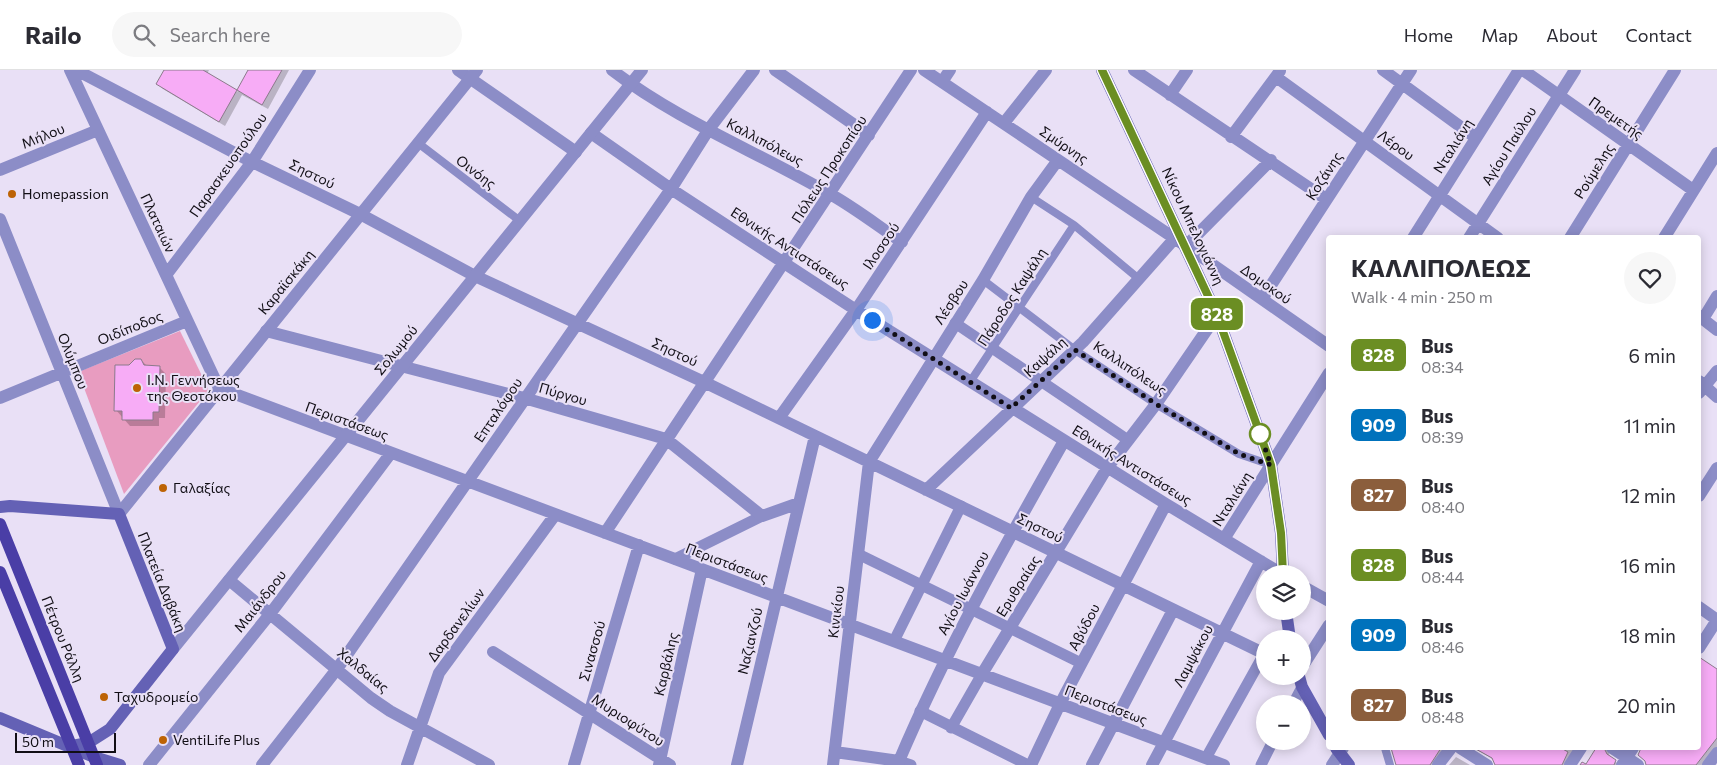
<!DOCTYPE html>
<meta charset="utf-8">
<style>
:root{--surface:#fff;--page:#f7f7f7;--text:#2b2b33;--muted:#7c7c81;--line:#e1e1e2}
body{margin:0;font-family:Commissioner,sans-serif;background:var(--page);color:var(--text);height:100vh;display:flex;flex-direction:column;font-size:19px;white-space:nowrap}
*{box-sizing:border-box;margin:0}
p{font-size:16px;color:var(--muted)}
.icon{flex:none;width:28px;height:28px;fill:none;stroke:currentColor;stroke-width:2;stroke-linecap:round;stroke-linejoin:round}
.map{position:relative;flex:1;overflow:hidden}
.side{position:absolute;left:1326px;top:165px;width:375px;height:515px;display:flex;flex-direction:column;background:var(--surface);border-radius:5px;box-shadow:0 2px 12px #0003}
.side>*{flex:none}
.badge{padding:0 10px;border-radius:8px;font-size:18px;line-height:32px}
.controls{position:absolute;left:1256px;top:495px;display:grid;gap:10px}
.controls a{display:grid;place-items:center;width:55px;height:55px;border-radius:50%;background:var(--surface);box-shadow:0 2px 12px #0003;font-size:25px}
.scale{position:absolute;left:15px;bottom:12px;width:101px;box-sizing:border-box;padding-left:5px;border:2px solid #110e15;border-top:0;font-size:14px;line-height:18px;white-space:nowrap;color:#110e15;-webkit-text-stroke:4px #e9e0f6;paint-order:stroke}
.you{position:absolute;width:25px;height:25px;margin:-12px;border:4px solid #fff;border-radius:50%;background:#1a73e8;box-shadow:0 0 0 8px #1a73e833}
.map>.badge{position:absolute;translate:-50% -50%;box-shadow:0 0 0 2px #fff}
.round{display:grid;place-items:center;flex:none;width:52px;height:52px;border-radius:26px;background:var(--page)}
.head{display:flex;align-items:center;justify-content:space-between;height:85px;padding:0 25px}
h1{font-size:24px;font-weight:700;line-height:38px}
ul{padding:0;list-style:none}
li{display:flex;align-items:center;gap:15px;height:70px;padding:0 25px}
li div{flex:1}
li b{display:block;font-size:19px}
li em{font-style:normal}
li .badge{min-width:55px;font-weight:700;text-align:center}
header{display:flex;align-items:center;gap:30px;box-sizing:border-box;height:70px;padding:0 25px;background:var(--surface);border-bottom:1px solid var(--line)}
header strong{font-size:24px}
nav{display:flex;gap:28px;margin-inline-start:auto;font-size:18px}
.search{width:350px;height:45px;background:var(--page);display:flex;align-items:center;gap:12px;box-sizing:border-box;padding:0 18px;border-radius:28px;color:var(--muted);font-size:19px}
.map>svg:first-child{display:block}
.green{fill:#e89cc0}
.shadow{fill:#0003}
.building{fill:#f7acf6;stroke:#8b7a8b}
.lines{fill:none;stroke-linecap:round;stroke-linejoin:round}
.service{stroke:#8c8dc7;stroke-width:8}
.pedestrian{stroke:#8c8dc7;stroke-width:11}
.minor{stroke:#8c8dc7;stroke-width:12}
.tertiary{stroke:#8c8dc7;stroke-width:12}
.secondary{stroke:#6461b5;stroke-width:12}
.primary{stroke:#4a3ea6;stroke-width:12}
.line-casing{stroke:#fff;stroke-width:11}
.line{stroke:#6b8e23;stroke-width:8}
.walk{stroke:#110e15;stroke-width:5;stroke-dasharray:0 9}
.poi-dot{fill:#bd6305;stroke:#e9e0f6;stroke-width:2}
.stop-dot{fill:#fff;stroke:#6b8e23;stroke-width:2.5}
.labels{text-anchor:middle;stroke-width:4;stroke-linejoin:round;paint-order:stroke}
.street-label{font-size:14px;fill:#110e15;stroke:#e9e0f6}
.poi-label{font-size:14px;fill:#110e15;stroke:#e9e0f6;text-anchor:start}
</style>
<header>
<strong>Railo</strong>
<div class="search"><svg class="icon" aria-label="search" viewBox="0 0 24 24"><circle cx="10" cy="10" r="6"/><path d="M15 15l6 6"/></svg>Search here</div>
<nav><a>Home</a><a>Map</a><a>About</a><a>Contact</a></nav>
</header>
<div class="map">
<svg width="1717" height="695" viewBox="0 0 1717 695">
<rect width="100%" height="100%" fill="#e9e0f6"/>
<!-- green -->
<path class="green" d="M180,261L209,320L124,424L78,302Z"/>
<!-- shadow -->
<path class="shadow" d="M166,0H209L207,4L237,22L250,0H289L268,39L242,25L225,56L163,19L158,14Z
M141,290L147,296L159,297L166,304L165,348H159V356H130L116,340L130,296Z
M1699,589L1717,600V680L1706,695H1646L1647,692L1639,685L1642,678H1699V648L1704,642L1699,639Z
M1391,678H1449L1436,695H1397Z
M1474,678H1504L1510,682L1513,678H1576L1568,695H1496L1494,690Z
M1597,678H1610L1609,686L1619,695H1587Z
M1456,687L1470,695H1449Z"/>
<!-- building -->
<path class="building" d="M164,0H203L237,20L219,52L156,14Z
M248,0H282L262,35L237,20Z
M135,289H141L144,295L160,296L159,342H153V350H122V341H114L115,295H129Z
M1699,587L1717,599V668L1696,695H1646L1645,691L1638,685L1641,678H1699Z
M1391,678H1441L1430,695H1396Z
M1474,678H1561L1568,682L1562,695H1495L1492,688Z
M1596,678H1604L1607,684L1616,690L1614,695H1580L1582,692L1586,694Z"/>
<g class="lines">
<!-- service -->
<path class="service" d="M418,73L520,151
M1031,127L1074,155L1139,209
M983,210L1075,280L1156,334L1239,384L1271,395
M970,312L1074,155
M1385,678L1390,695"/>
<!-- pedestrian -->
<path class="pedestrian" d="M955,253L1128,370
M858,484L1081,593
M675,489L762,446
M894,571L961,436
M1293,634L1302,617
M920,641L1028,695
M951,658L982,604
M1206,688L1264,584
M899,695V691L911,695
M1261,695L1273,671"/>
<!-- minor -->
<path class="minor" d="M70,0L219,318L1224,695
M76,0L252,92L360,144L475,206L704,312L1265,584
M458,0L576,82
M612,0C678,51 758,82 830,124C855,138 878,156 902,172
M775,0L869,65
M924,0L1186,176L1329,276
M1134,0L1326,129
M1383,0L1476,68
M1523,0L1693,120
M1276,7L1498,168
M942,12L950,0
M1170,25L1187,0
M1004,53L1046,0
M591,63L671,119L856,240L1166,434L1282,504
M1231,67L1280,1
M0,100L98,60
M0,149L119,444
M1413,168L1519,0
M1469,168L1575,0
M1570,168L1675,0
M1664,168L1717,83
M1186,176L1271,90
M166,205L252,92L310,0
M1262,229L1411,0
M1699,246L1717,260
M1703,249L1717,226
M266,261L524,328L666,369L762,446L799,433
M1699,311L1717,327
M1699,323L1717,301
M0,328L187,251
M779,348L856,240L987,42
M926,420L1083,272L1175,168
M1699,426L1717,398
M605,463L911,0
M1224,469L1329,303
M229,510L371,628L390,641L489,695
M1302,516L1329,531
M1699,537L1717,550
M1699,578L1717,550
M493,582L670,695
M1302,597L1329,555
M982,604L1107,398L1156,334L1217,245
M1460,678L1487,695
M1612,678L1638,695
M835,682L899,691C946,580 1005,475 1064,371
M149,695L270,544L391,383
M262,695L337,599L671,119L709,59L754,0
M407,695L439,603L555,445
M574,695L639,475
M659,695L702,499
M737,695L815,366
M833,695L869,392L983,210L1031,127L1058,90
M1031,695L1060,634L1166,434
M1092,695L1173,540
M1152,695L1261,491
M1332,695L1343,678
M1438,695L1451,678
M1570,695L1581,678
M1622,695L1633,678"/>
<!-- tertiary -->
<path class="tertiary" d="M119,444L477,0
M173,579L642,0
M1708,695L1717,683"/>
<!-- secondary -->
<path class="secondary" d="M1102,0L1217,245L1255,350L1271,395L1281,463L1283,504
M0,437L10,436L119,444L173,579L110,659L88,673L72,676
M1286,541L1290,569
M1299,606L1302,617L1329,665
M0,648L94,687L120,695
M1336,678L1349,695"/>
<!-- primary -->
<path class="primary" d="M0,454L97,695
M0,502L79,695"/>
</g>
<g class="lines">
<!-- line casing -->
<g class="line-casing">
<path id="line" d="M1102,0L1217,245L1255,350L1271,395L1281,463L1283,504"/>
</g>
<!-- line -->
<use href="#line" class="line"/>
<!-- walk -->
<path class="walk" d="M872,250L1011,338L1075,280L1156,334L1239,384L1271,395L1260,364"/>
</g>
<!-- markers -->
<g class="poi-dot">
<circle cx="12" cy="124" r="5"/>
<circle cx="137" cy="318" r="5"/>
<circle cx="163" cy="418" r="5"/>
<circle cx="104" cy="627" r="5"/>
<circle cx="163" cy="670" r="5"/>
</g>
<circle class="stop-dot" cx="1260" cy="364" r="10"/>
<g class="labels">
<!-- street labels -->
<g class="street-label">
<text transform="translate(1616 48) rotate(35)" y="5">Πρεμετής</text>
<text transform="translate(43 66) rotate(-22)" y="5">Μήλου</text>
<text transform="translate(765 72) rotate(28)" y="5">Καλλιπόλεως</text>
<text transform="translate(1064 75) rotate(34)" y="5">Σμύρνης</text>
<text transform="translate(1396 75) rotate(36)" y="5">Λέρου</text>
<text transform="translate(1453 76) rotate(-58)" y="5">Νταλιάνη</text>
<text transform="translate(1509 76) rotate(-58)" y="5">Αγίου Παύλου</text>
<text transform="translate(228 95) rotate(-55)" y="5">Παρασκευοπούλου</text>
<text transform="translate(829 99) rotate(-57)" y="5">Πόλεως Προκοπίου</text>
<text transform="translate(1594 101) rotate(-58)" y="5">Ρούμελης</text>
<text transform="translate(476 102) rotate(37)" y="5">Οινόης</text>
<text transform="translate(312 104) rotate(26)" y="5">Σηστού</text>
<text transform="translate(1324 106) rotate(-57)" y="5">Κοζάνης</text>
<text transform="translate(158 153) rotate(65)" y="5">Πλαταιών</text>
<text transform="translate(1193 156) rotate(65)" y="5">Νίκου Μπελογιάννη</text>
<text transform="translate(881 176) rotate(-56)" y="5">Ιλοσσού</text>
<text transform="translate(790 178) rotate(33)" y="5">Εθνικής Αντιστάσεως</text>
<text transform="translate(286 212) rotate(-51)" y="5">Καραϊσκάκη</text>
<text transform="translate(1266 214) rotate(35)" y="5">Δομοκού</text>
<text transform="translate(1012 227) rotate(-57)" y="5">Πάροδος Καψάλη</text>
<text transform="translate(951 232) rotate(-57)" y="5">Λέσβου</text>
<text transform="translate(130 258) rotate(-22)" y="5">Οιδίποδος</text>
<text transform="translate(396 280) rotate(-51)" y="5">Σολωμού</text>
<text transform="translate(675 282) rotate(25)" y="5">Σηστού</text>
<text transform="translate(1045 287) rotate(-42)" y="5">Καψάλη</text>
<text transform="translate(73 291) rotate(68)" y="5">Ολύμπου</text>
<text transform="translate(1130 298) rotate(34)" y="5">Καλλιπόλεως</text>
<text transform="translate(563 324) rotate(16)" y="5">Πύργου</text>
<text transform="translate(498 340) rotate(-56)" y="5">Επταλόφου</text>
<text transform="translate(347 351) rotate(20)" y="5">Περιστάσεως</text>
<text transform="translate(1132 395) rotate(32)" y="5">Εθνικής Αντιστάσεως</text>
<text transform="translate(1232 429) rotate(-58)" y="5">Νταλιάνη</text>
<text transform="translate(1040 458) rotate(26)" y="5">Σηστού</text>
<text transform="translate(727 493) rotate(21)" y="5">Περιστάσεως</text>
<text transform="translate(162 512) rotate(68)" y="5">Πλατεία Δαβάκη</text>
<text transform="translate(1018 516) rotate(-58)" y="5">Ερυθραίας</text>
<text transform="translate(963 523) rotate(-62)" y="5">Αγίου Ιωάννου</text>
<text transform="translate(260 531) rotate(-52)" y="5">Μαιάνδρου</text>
<text transform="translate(836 542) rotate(-83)" y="5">Κινικίου</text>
<text transform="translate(456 555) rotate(-54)" y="5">Δαρδανελίων</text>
<text transform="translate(1084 557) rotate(-62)" y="5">Αβύδου</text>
<text transform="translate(63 569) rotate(68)" y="5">Πέτρου Ράλλη</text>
<text transform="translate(750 571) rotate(-77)" y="5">Ναζιανζού</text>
<text transform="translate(592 581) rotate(-74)" y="5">Σινασσού</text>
<text transform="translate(1193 586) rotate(-62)" y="5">Λαμψάκου</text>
<text transform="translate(666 594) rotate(-77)" y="5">Καρβάλης</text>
<text transform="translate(363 600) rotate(39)" y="5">Χαλδαίας</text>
<text transform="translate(1106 635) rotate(21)" y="5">Περιστάσεως</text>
<text transform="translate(628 650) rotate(33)" y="5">Μυριοφύτου</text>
</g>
<!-- poi labels -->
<g class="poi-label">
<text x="22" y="129">Homepassion</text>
<text x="147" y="315">Ι.Ν. Γεννήσεως<tspan x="147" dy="16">της Θεοτόκου</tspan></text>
<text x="173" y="423">Γαλαξίας</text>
<text x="114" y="632">Ταχυδρομείο</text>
<text x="173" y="675">VentiLife Plus</text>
</g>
</g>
</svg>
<div class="controls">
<a><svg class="icon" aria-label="layers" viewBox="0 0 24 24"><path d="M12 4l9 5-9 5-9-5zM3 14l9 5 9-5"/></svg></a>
<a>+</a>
<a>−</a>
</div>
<div class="scale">50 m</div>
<div class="you" style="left:872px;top:250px"></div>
<b class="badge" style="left:1217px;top:244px;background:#6b8e23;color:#fff">828</b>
<section class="side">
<div class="head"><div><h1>ΚΑΛΛΙΠΟΛΕΩΣ</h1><p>Walk · 4 min · 250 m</p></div><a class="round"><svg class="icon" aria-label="heart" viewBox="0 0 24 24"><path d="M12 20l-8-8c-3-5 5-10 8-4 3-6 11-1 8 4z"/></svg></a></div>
<ul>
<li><span class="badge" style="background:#6b8e23;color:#fff">828</span><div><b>Bus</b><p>08:34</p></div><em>6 min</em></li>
<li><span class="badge" style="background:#0072bc;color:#fff">909</span><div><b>Bus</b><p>08:39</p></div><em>11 min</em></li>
<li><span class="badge" style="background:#8b5e3c;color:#fff">827</span><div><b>Bus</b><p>08:40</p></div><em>12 min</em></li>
<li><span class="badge" style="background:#6b8e23;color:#fff">828</span><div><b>Bus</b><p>08:44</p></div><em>16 min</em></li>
<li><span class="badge" style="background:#0072bc;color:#fff">909</span><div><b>Bus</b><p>08:46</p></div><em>18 min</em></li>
<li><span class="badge" style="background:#8b5e3c;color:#fff">827</span><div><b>Bus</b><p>08:48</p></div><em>20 min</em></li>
</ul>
</section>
</div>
